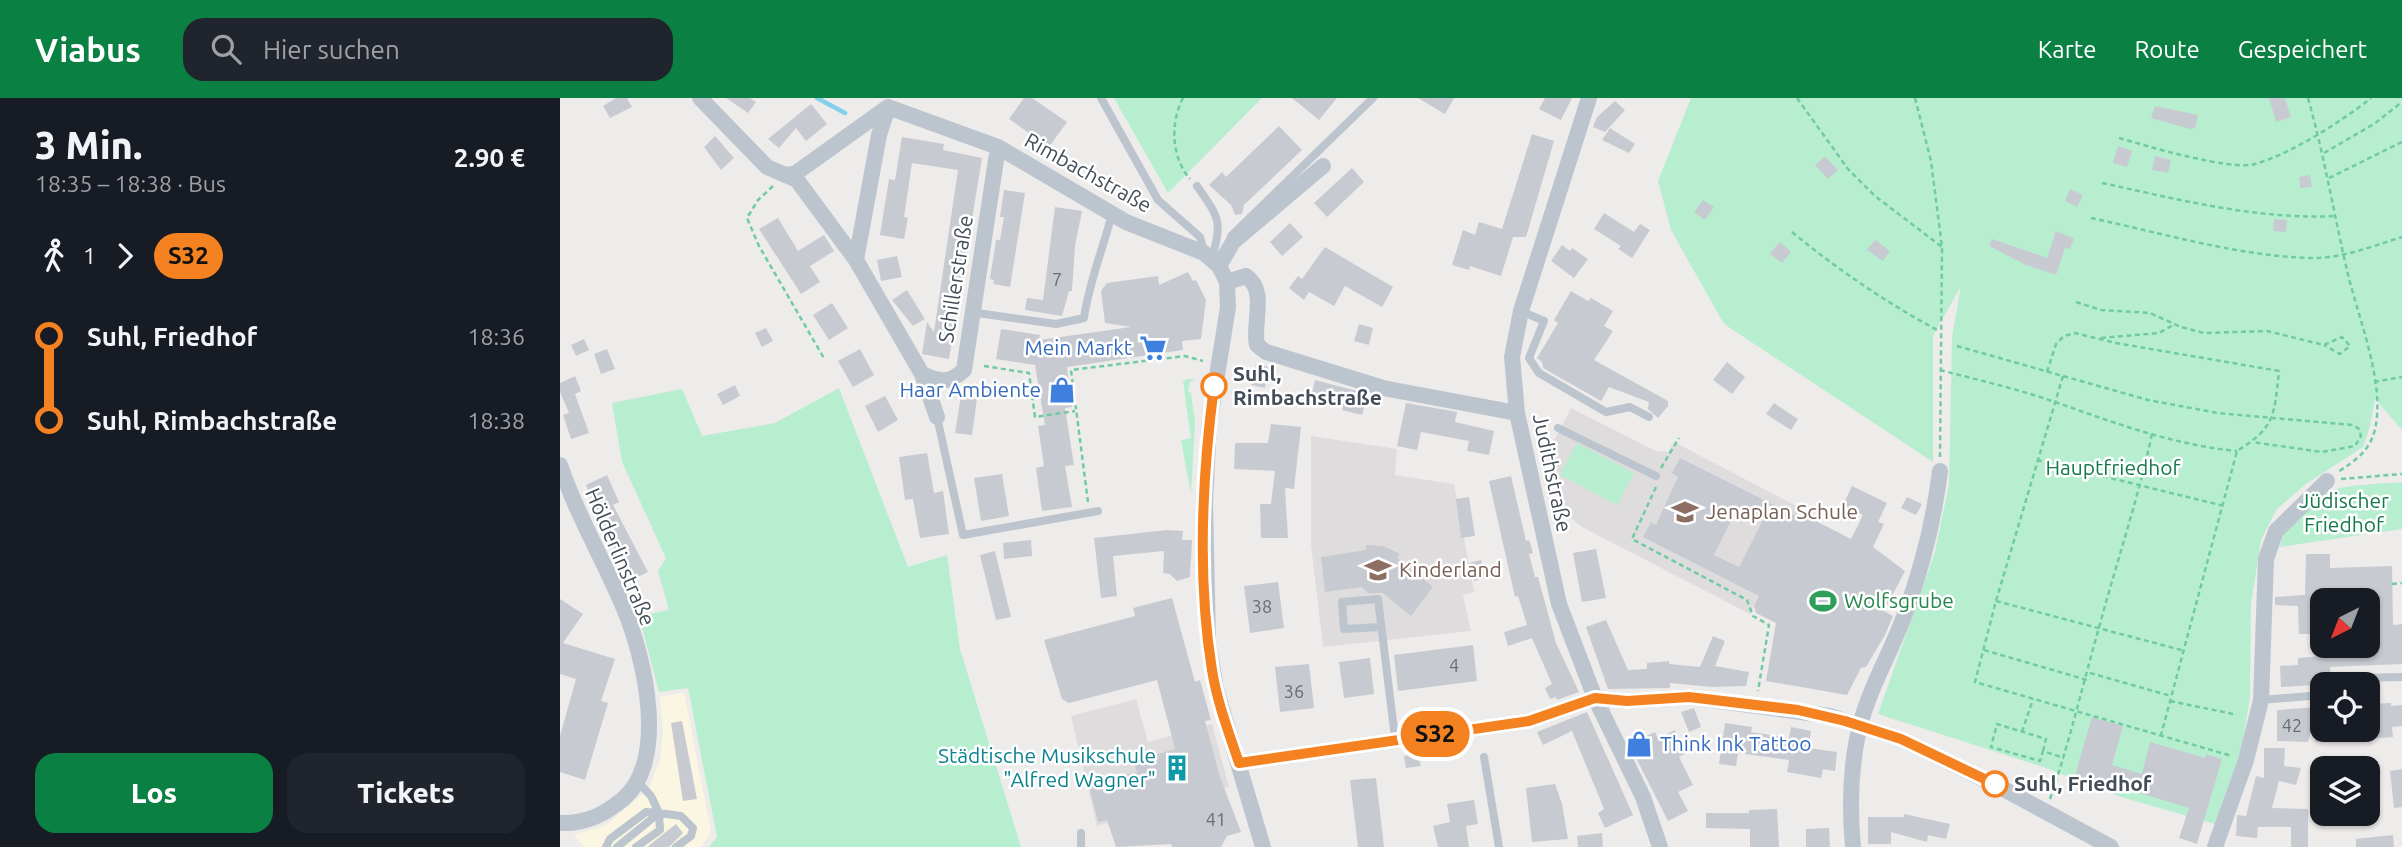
<!DOCTYPE html>
<html lang="de">
<meta charset="utf-8">
<style>
:root{--surface:#171b24;--page:#20242c;--text:#f1f3f6;--muted:#9ea1a6;--accent:#0b8043}
body{margin:0;font-family:Ubuntu,sans-serif;background:var(--page);color:var(--text);height:100vh;display:flex;flex-direction:column;font-size:26px;white-space:nowrap}
*{box-sizing:border-box;margin:0}
p{font-size:23px;color:var(--muted)}
.icon{flex:none;width:38px;height:38px;fill:none;stroke:currentColor;stroke-width:2;stroke-linecap:round;stroke-linejoin:round}
.map{position:relative;flex:1;overflow:hidden}
.drawer{display:flex;flex-direction:column;background:var(--surface);width:560px}
.drawer>*{flex:none}
.badge{padding:0 14px;border-radius:23px;font-size:24px;line-height:46px}
.needle{width:46px;rotate:222deg}
.fabs{position:absolute;left:1750px;top:490px;display:grid;gap:14px}
.fabs a{display:grid;place-items:center;width:70px;height:70px;border-radius:14px;background:var(--surface);box-shadow:0 2px 5px #0004;font-size:35px}
.map>.badge{position:absolute;translate:-50% -50%;box-shadow:0 0 0 4px #fff}
.legs{display:flex;align-items:center;gap:10px;height:77px;padding:0 35px;font-size:23px}
.legs p{margin-inline-start:auto}
.head{display:flex;align-items:center;justify-content:space-between;height:119px;padding:0 35px}
h1{font-size:38px;font-weight:800;line-height:52px}
.action{display:flex;gap:14px;margin-top:auto;padding:14px 35px}
.action a{flex:1;height:80px;border-radius:21px;background:var(--accent);color:#fff;font-size:28px;font-weight:800;line-height:80px;text-align:center}
.action a+a{background:var(--page);color:var(--text)}
ul{padding:0 35px;list-style:none}
li{display:flex;align-items:center;gap:24px;height:84px;font-size:26px}
li i{display:grid;place-items:center;width:10px;height:100%;margin:0 9px;background:currentColor}
li i::after{content:'';width:18px;height:18px;margin:-9px;border:5px solid;border-radius:50%;background:var(--surface)}
li p{margin-inline-start:auto}
li:first-child i{background:linear-gradient(#0000 50%,currentColor 0)}
li:last-child i{background:linear-gradient(currentColor 50%,#0000 0)}
header{display:flex;align-items:center;gap:42px;box-sizing:border-box;height:98px;padding:0 35px;background:var(--accent);color:#fff}
header strong{font-size:33px}
nav{display:flex;gap:38px;margin-inline-start:auto;font-size:24px}
.search{width:490px;height:63px;background:var(--page);display:flex;align-items:center;gap:18px;box-sizing:border-box;padding:0 24px;border-radius:21px;color:var(--muted);font-size:26px}
main{display:flex;flex:1;min-height:0}
.map>svg:first-child{display:block}
.commercial{fill:#fbf6e2}
.education{fill:#dfdcdd}
.green{fill:#b8eed0}
.lines{fill:none;stroke-linecap:round;stroke-linejoin:round}
.stream{stroke:#84cfeb;stroke-width:4.5}
.building{fill:#c8cad1;fill-rule:evenodd}
.path{stroke:#70cba4;stroke-width:2.5;stroke-dasharray:5 3.5;stroke-linecap:butt}
.service{stroke:#bcc5ce;stroke-width:8}
.minor{stroke:#bcc5ce;stroke-width:16}
.line-1-casing{stroke:#fff;stroke-width:16}
.line-1{stroke:#f58220;stroke-width:10}
.stop-1-dot{fill:#fff;stroke:#f58220;stroke-width:3.5}
.labels{text-anchor:middle;stroke-width:5;stroke-linejoin:round;paint-order:stroke}
.number-label{font-size:18px;fill:#656d77}
.street-label{font-size:21px;fill:#444e59;stroke:#fff}
.shop-label{font-size:21px;fill:#366cbe;stroke:#fff;text-anchor:end}
.stop-label{font-size:21px;font-weight:bold;fill:#444e59;stroke:#fff;text-anchor:start}
.park-label{font-size:21px;fill:#16794d;stroke:#fff}
.education-label{font-size:21px;fill:#785e54;stroke:#fff;text-anchor:start}
.leisure-label{font-size:21px;fill:#27864d;stroke:#fff;text-anchor:start}
.culture-label{font-size:21px;fill:#0d838f;stroke:#fff;text-anchor:end}
</style>
<header>
<strong>Viabus</strong>
<div class="search"><svg class="icon" aria-label="search" viewBox="0 0 24 24"><circle cx="10" cy="10" r="6"/><path d="M15 15l6 6"/></svg>Hier suchen</div>
<nav><a>Karte</a><a>Route</a><a>Gespeichert</a></nav>
</header>
<main>
<section class="drawer">
<div class="head"><div><h1>3 Min.</h1><p>18:35 – 18:38 · Bus</p></div><b>2.90 €</b></div>
<div class="legs"><svg class="icon" aria-label="walk" viewBox="0 0 24 24"><circle cx="13" cy="4" r="2"/><path d="M13 8l-2 6 4 7M11 14l-3 7M7 12l3-4h3l4 4"/></svg>1<svg class="icon" aria-label="forward" viewBox="0 0 24 24"><path d="M9 5l7 7-7 7"/></svg><b class="badge" style="background:#f58220;color:#111">S32</b></div>
<ul>
<li><i style="color:#f58220"></i><b>Suhl, Friedhof</b><p>18:36</p></li>
<li><i style="color:#f58220"></i><b>Suhl, Rimbachstraße</b><p>18:38</p></li>
</ul>
<div class="action"><a>Los</a><a>Tickets</a></div>
</section>
<div class="map">
<svg width="1842" height="749" viewBox="0 0 1842 749">
<rect width="100%" height="100%" fill="#eeebeb"/>
<!-- commercial -->
<path class="commercial" d="M124,594L151,734L141,749H24L14,737L46,727L88,691L100,662L103,635L100,599Z"/>
<!-- education -->
<path class="education" d="M1011,310L1096,353L1108,354L1114,344L1244,412L1190,516L1022,429L1007,417L987,356Z
M751,338L837,351L835,377L894,386L914,494L903,497L911,533L763,549L751,447Z
M576,601L588,644L652,626L669,689L537,728L511,618Z"/>
<!-- green -->
<path class="green" d="M554,0H702L608,95Z
M1131,0H1842V332L1815,301L1810,329L1803,349L1746,386L1716,412L1701,442L1691,507L1690,599L1682,649L1655,726L1561,699L1486,670L1318,616L1375,454L1389,386L1392,239L1401,188L1373,238V364L1164,226L1111,132L1098,83Z
M628,281L635,282L630,284L628,294L631,295L635,324L631,396L621,342L631,340L623,283Z
M279,290L348,469L387,457L400,551L461,749H149L157,739L128,590L99,594L79,518L109,512L98,473L106,460L62,364L52,305L122,291L142,338L215,325Z
M1017,345L1074,375L1057,407L1000,377Z
M1842,384V431L1720,449C1722,428 1750,401 1770,393C1787,386 1823,386 1842,384Z"/>
<g class="lines">
<!-- stream -->
<path class="stream" d="M257,0L285,15"/>
</g>
<!-- building -->
<path class="building" d="M56,0H67L72,9L50,20L43,8Z
M166,0H190L196,4L188,15Z
M464,0H472L507,24L489,49L449,21Z
M732,0H777L759,22Z
M858,0H894L885,16Z
M985,0H1012L1001,22L979,11Z
M1709,0H1725L1731,19L1716,24Z
M1055,3L1065,12L1045,34L1033,29L1037,19Z
M251,6L267,26L246,43L236,30L219,50L208,41Z
M1595,8L1638,17L1635,30L1630,31L1591,20Z
M719,28L742,52L684,107L682,116L675,117L671,107L649,87L662,74L666,79Z
M1050,30L1075,46L1069,55L1042,42Z
M972,36L994,43L966,139H953L941,178L910,168L909,172L892,167L903,132L915,137L919,124L942,131Z
M155,38L174,60L161,72L144,49Z
M342,39L384,46L383,52L422,60L389,261L362,256L367,224L374,234L398,72L352,65L344,119L348,120L344,141L320,137L329,81L335,82Z
M1558,48L1572,53L1567,69L1553,65Z
M1265,58L1278,72L1268,81L1255,67Z
M1595,58L1611,62L1608,75L1592,72Z
M792,70L804,84L767,119L754,105Z
M1750,77L1752,89L1740,90L1739,79Z
M1510,91L1523,97L1517,109L1505,103Z
M444,92L465,95L450,189L433,186L434,182L430,181L436,142H440L444,119H440Z
M1143,102L1154,109L1145,122L1134,114Z
M495,109L522,113L515,148L512,193H509L502,218L465,212L467,200L483,202Z
M1044,115L1074,134L1080,126L1090,132L1072,160L1058,151L1061,148L1034,131Z
M218,120L238,153L264,137L274,153L250,168L260,184L241,196L199,131Z
M1714,121L1727,122L1726,134L1713,133Z
M730,125L743,139L722,158L710,144Z
M1496,133L1514,140L1510,151L1505,150L1496,177L1466,167L1429,148L1432,141L1487,160Z
M1315,142L1330,153L1323,163L1307,152Z
M1220,144L1231,154L1222,165L1210,156Z
M1002,147L1010,153L1012,150L1028,161L1014,180L991,163Z
M765,149L833,189L822,209L785,188L774,208L749,194L744,202L729,190L738,178L742,181Z
M337,158L342,179L321,183L317,162Z
M628,174L633,183L636,182L646,202L641,241L622,243L623,252L507,269L512,309L505,310L514,367L505,368L512,409L482,413L476,370L484,368L478,328L485,327L475,267L436,261L441,231L480,237L479,242L571,229L545,225L541,193L547,185L598,178L599,187Z
M347,192L365,221L353,228L332,202Z
M1011,193L1028,203L1031,200L1053,213L1044,228L1053,233L1034,262L1108,303V308L1098,320L1088,311L1089,304L1049,289L1041,303L983,270L982,264L977,260L998,225L994,222Z
M272,205L288,230L269,242L253,217Z
M799,226L813,230L809,247L794,243Z
M206,230L213,243L202,249L195,235Z
M24,241L29,252L16,258L11,247Z
M47,251L55,271L41,276L34,256Z
M300,251L314,277L293,289L278,263Z
M1167,264L1185,279L1172,296L1153,282Z
M696,266L709,269L705,290L691,287Z
M15,278L21,293L15,296L29,335L11,341L3,317L9,315L0,294V285Z
M755,282L808,296L802,317L782,312L783,308L751,300Z
M175,287L180,298L163,307L157,296Z
M402,291L418,293L412,337L395,335Z
M325,298L338,322L318,334L305,308Z
M846,305L897,314L895,324L934,333L929,357L907,353L909,343L861,334L857,352L837,348Z
M1214,305L1238,321L1231,332L1206,316Z
M711,326L741,329L734,391L725,390L728,440H701L700,406H711L715,373L674,371L675,345H708Z
M367,355L374,395L383,393L389,436L360,440L353,401L345,402L339,359Z
M1120,360L1240,420L1242,416L1291,441L1303,417L1283,407L1292,388L1327,405L1318,424L1324,426L1313,449L1345,473L1324,513L1333,518L1325,537L1306,569L1301,570L1287,597L1206,583L1216,525L1196,515L1194,508L1199,498L1083,439L1091,424L1096,427L1118,379L1112,375ZM1178,409L1203,422L1179,469L1154,457Z
M442,376L449,418L421,423L414,380Z
M47,377L59,404L53,407L88,474L69,483L26,387Z
M951,378L966,443L969,442L973,455L969,456L975,479H978L996,545L1019,594L997,602L996,599L990,601L985,590L992,586L972,540L948,548L944,534L967,527L958,498L955,499L929,383Z
M909,399L915,438L901,440L896,401Z
M1347,399L1362,406L1356,417L1341,410Z
M607,432L623,433L622,442H632L630,479L617,483L610,476L603,475L604,453L553,458L557,498L541,500L534,440Z
M471,442L472,458L444,461L443,445Z
M806,447L823,448L840,456L837,460L873,489L851,518L823,495H808L802,489L765,494L761,459L806,452Z
M1036,451L1046,500L1022,504L1013,455Z
M435,453L451,519L436,522L420,457Z
M1746,456H1770V470L1832,468L1833,527L1842,526V566L1770,569L1771,586L1721,589L1720,568L1738,567V560L1775,557L1774,548H1808V502H1762V536H1739L1738,508L1715,507V499L1745,497Z
M921,462L926,480L914,483L909,465Z
M718,484L724,530L690,535L684,488Z
M612,500L635,584L640,582L651,622L645,623L660,679L681,734L667,738L661,749H612L611,746L556,749L547,722L538,724L529,687L577,674L573,663L615,651L597,582L509,605L502,601L484,542L575,518L573,510Z
M0,501L23,516L3,545L55,561L41,603L48,605L25,682L0,674V638L16,581L0,576Z
M1046,522L1068,572L1087,571V565L1109,563V566L1140,569L1153,538L1165,543L1155,568L1189,574L1186,588L1152,589L1110,585V590L1048,591L1026,529Z
M913,547L917,583L838,593L834,557Z
M810,560L814,596L784,600L779,564Z
M749,566L754,610L720,614L715,569Z
M1831,605V608L1842,607V628L1832,629L1833,639L1808,641V606Z
M1758,609L1748,644L1717,643V612Z
M1134,610L1141,629L1129,634L1121,614Z
M1027,614L1073,717L1045,730L1038,715L1044,711L1012,633L983,647L977,634Z
M1532,619L1563,628L1552,667L1582,676L1590,644L1645,660L1646,656L1662,661L1637,746L1619,740L1629,710L1547,685L1545,691L1514,681Z
M122,623L137,701L123,703L111,625Z
M1165,625L1192,629L1191,634L1229,640L1231,629L1251,633L1248,650L1277,654L1275,673L1263,671L1261,680L1227,674L1229,662L1178,655L1176,668L1159,666Z
M1115,632L1126,655L1119,659L1133,687L1118,694L1128,713L1108,723L1069,646L1095,634L1098,641Z
M1755,632H1798L1799,641L1755,644Z
M1704,650H1725L1724,668L1741,670L1736,687L1719,683L1712,710L1748,711V749H1731V729H1698L1697,740L1676,738L1677,717L1686,718L1696,678L1704,680Z
M858,655L861,668L846,670L844,658Z
M1842,671V709L1834,710L1830,673Z
M816,680L824,749H798L790,682Z
M995,686L1002,706L1008,741L972,744L966,690Z
M914,702L918,726L906,728L909,749H878L873,728L890,724L887,706Z
M1217,711L1219,749H1190V731L1146,730V715H1189V712Z
M1344,716L1390,726L1386,741L1368,737L1367,744L1331,734V746H1308V719H1344Z
M116,726L123,735L109,749H87Z
M1269,730L1270,749H1246V731Z
M1042,735L1043,749H1018L1017,738Z
M1833,737L1834,749H1796V741Z"/>
<g class="lines">
<!-- path -->
<path class="path" d="M623,0C610,25 611,59 630,81
M1237,0L1288,71L1315,98L1382,149
M1355,0L1371,63L1382,149L1380,359
M1748,0C1764,57 1773,111 1786,168C1796,215 1826,283 1815,331C1810,353 1796,362 1778,374
M1559,40C1587,48 1670,73 1695,66C1729,57 1784,22 1811,0
M1764,55L1814,26L1842,4
M1769,80L1842,44
M1542,85C1617,101 1697,122 1775,118
M213,88L198,102L187,120L199,148L265,262
M1531,120C1602,135 1681,159 1753,160C1783,160 1813,148 1842,139
M1232,134C1278,172 1327,205 1379,233
M1516,204L1541,212L1590,215L1621,229L1644,235L1707,233L1764,247L1782,239L1790,248L1780,256L1764,247
M1541,240L1599,235L1615,226
M1397,248L1588,302L1658,315L1793,327L1799,331L1801,338L1795,348L1762,354L1692,344
M424,268L469,275L475,319L515,313
M1380,272C1418,282 1458,291 1495,304C1555,325 1613,347 1677,353
M1487,274L1496,246L1504,238L1515,235L1556,245L1719,273C1714,317 1716,329 1677,353L1601,637
M1503,278L1436,503L1415,584L1672,658
M1814,284L1842,279
M1477,362L1664,408
M1101,370L1119,340
M1781,381L1842,376
M1096,389L1072,441L1187,502L1193,518L1209,527L1198,593
M528,404L511,272L625,258L643,263
M1832,486L1842,485
M1436,503L1625,553
M1424,552L1527,582
M1530,575L1611,598
M1610,603L1673,616
M1462,634L1473,601
M1483,653L1486,641L1437,626L1431,649L1480,663L1483,653L1504,660
M1490,701C1510,643 1523,585 1540,526C1557,463 1578,401 1592,336"/>
<!-- service -->
<path class="service" d="M541,0L598,102L640,139L644,155
M637,88C660,121 662,122 652,161
M671,138L813,0
M961,213L984,223L969,260L979,275L1046,314L1070,309L1089,319
M410,214L496,226L524,220C529,184 543,151 552,116
M377,319L403,437L538,413
M998,330L1096,378
M820,529L784,531L782,504L818,501L835,640
M1795,586L1800,580L1842,579
M1701,602L1762,597
M924,659L939,749
M99,715L121,718L133,730L131,738L116,749
M46,749L50,741L86,714L99,715L91,698L78,684
M57,749L99,715
M76,749L100,732L99,715
M521,749V735"/>
<!-- minor -->
<path class="minor" d="M140,0L207,69L237,82L296,162L362,276L377,319
M1029,0L961,213L952,259L957,315L999,506L1035,600L1083,699L1100,749
M328,9L438,49L566,124L644,155L659,168L667,184L668,209L649,327L645,404L648,543L656,591L703,749
M225,77L236,75L328,9
M296,162L319,37L328,9
M659,168L673,144L763,68
M667,184L686,178C708,193 692,225 697,247L706,254L823,290L957,315
M362,276C380,284 389,286 404,272L438,49
M0,367C17,418 45,464 65,513C85,562 108,662 63,701C44,717 25,726 0,725
M679,665L969,623L1035,600L1067,603L1129,599L1270,618L1341,641L1436,687L1551,749
M1293,749C1289,705 1290,660 1303,617C1314,581 1334,548 1346,513C1363,467 1374,421 1380,373
M1655,749L1686,662L1701,602L1706,461L1716,433L1767,383"/>
</g>
<g class="lines">
<!-- line-1 casing -->
<g class="line-1-casing">
<path id="line-1" d="M654,288C642,380 637,480 652,572C657,604 669,635 679,665L969,623L1035,600L1067,603L1129,599L1238,612L1285,623L1341,641L1435,686"/>
</g>
<!-- line-1 -->
<use href="#line-1" class="line-1"/>
</g>
<!-- icons -->
<defs>
<g id="supermarket-bare" transform="scale(2.1)"><path d="M-6-5.5h2.5l.6 2H6L4.5 2H-2.5L-4.4-4H-6ZM-1.5 3.2a1.3 1.3 0 1 0 .1 0ZM3 3.2a1.3 1.3 0 1 0 .1 0Z" fill="#3f7fe0" stroke="#fff" stroke-width="2.5" paint-order="stroke"/></g>
<g id="shop-bare" transform="scale(2.1)"><path d="M-5-2.5h2.3a2.7 3.5 0 0 1 5.4 0H5L5.5 6h-11ZM-1.5-2.5h3a1.5 2.3 0 0 0-3 0Z" fill="#3f7fe0" stroke="#fff" stroke-width="2.5" paint-order="stroke"/></g>
<g id="school-bare" transform="scale(2.1)"><path d="M0-5L7-2L0 1L-7-2ZM-4 1L0 2.5L4 1V4Q0 6-4 4Z" fill="#8d6e63" stroke="#fff" stroke-width="2.5" paint-order="stroke"/></g>
<g id="stadium-bare" transform="scale(2.1)"><path d="M0-5a6.5 5 0 1 0 0 10a6.5 5 0 1 0 0-10ZM-3.5-1.8h7v3.6h-7Z" fill="#2e9e5b" stroke="#fff" stroke-width="2.5" paint-order="stroke"/></g>
<g id="building-bare" transform="scale(2.1)"><path d="M-4-6H4V6H1V3H-1V6H-4ZM-2.5-4.3h1.7v1.8h-1.7ZM.8-4.3h1.7v1.8H.8ZM-2.5-1h1.7V.8h-1.7ZM.8-1h1.7V.8H.8Z" fill="#0f9aa8" stroke="#fff" stroke-width="2.5" paint-order="stroke"/></g>
</defs>
<g fill-rule="evenodd">
<use href="#supermarket-bare" x="593" y="250"/>
<use href="#shop-bare" x="502" y="292"/>
<use href="#school-bare" x="1125" y="414"/>
<use href="#school-bare" x="818" y="472"/>
<use href="#stadium-bare" x="1263" y="503"/>
<use href="#shop-bare" x="1079" y="646"/>
<use href="#building-bare" x="617" y="670"/>
</g>
<!-- markers -->
<g class="stop-1-dot">
<circle cx="654" cy="288" r="12"/>
<circle cx="1435" cy="686" r="12"/>
</g>
<g class="labels">
<!-- number labels -->
<g class="number-label">
<text x="497" y="188">7</text>
<text x="702" y="515">38</text>
<text x="894" y="574">4</text>
<text x="734" y="600">36</text>
<text x="1732" y="634">42</text>
<text x="656" y="728">41</text>
</g>
<!-- street labels -->
<g class="street-label">
<text transform="translate(528 75) rotate(29)" y="7">Rimbachstraße</text>
<text transform="translate(396 181) rotate(-81)" y="7">Schillerstraße</text>
<text transform="translate(992 375) rotate(78)" y="7">Judithstraße</text>
<text transform="translate(60 459) rotate(67)" y="7">Hölderlinstraße</text>
</g>
<!-- shop labels -->
<g class="shop-label">
<text x="572" y="257">Mein Markt</text>
<text x="481" y="299">Haar Ambiente</text>
<text x="1100" y="653" text-anchor="start">Think Ink Tattoo</text>
</g>
<!-- stop labels -->
<g class="stop-label">
<text x="673" y="283">Suhl,<tspan x="673" dy="24">Rimbachstraße</tspan></text>
<text x="1454" y="693">Suhl, Friedhof</text>
</g>
<!-- park labels -->
<g class="park-label">
<text x="1553" y="377">Hauptfriedhof</text>
<text x="1784" y="410">Jüdischer<tspan x="1784" dy="24">Friedhof</tspan></text>
</g>
<!-- education labels -->
<g class="education-label">
<text x="1146" y="421">Jenaplan Schule</text>
<text x="839" y="479">Kinderland</text>
</g>
<!-- leisure labels -->
<g class="leisure-label">
<text x="1284" y="510">Wolfsgrube</text>
</g>
<!-- culture labels -->
<g class="culture-label">
<text x="596" y="665">Städtische Musikschule<tspan x="596" dy="24">"Alfred Wagner"</tspan></text>
</g>
</g>
</svg>
<div class="fabs">
<a><svg class="needle" viewBox="-14 -14 28 28"><path d="M0-13l5 13h-10z" fill="#e53935"/><path d="M0 13l5-13h-10z" fill="#9ea1a6"/></svg></a>
<a><svg class="icon" aria-label="locate" viewBox="0 0 24 24"><circle cx="12" cy="12" r="6"/><path d="M12 2v4M12 18v4M2 12h4M18 12h4"/></svg></a>
<a><svg class="icon" aria-label="layers" viewBox="0 0 24 24"><path d="M12 4l9 5-9 5-9-5zM3 14l9 5 9-5"/></svg></a>
</div>
<b class="badge" style="left:875px;top:636px;background:#f58220;color:#111">S32</b>
</div>
</main>
